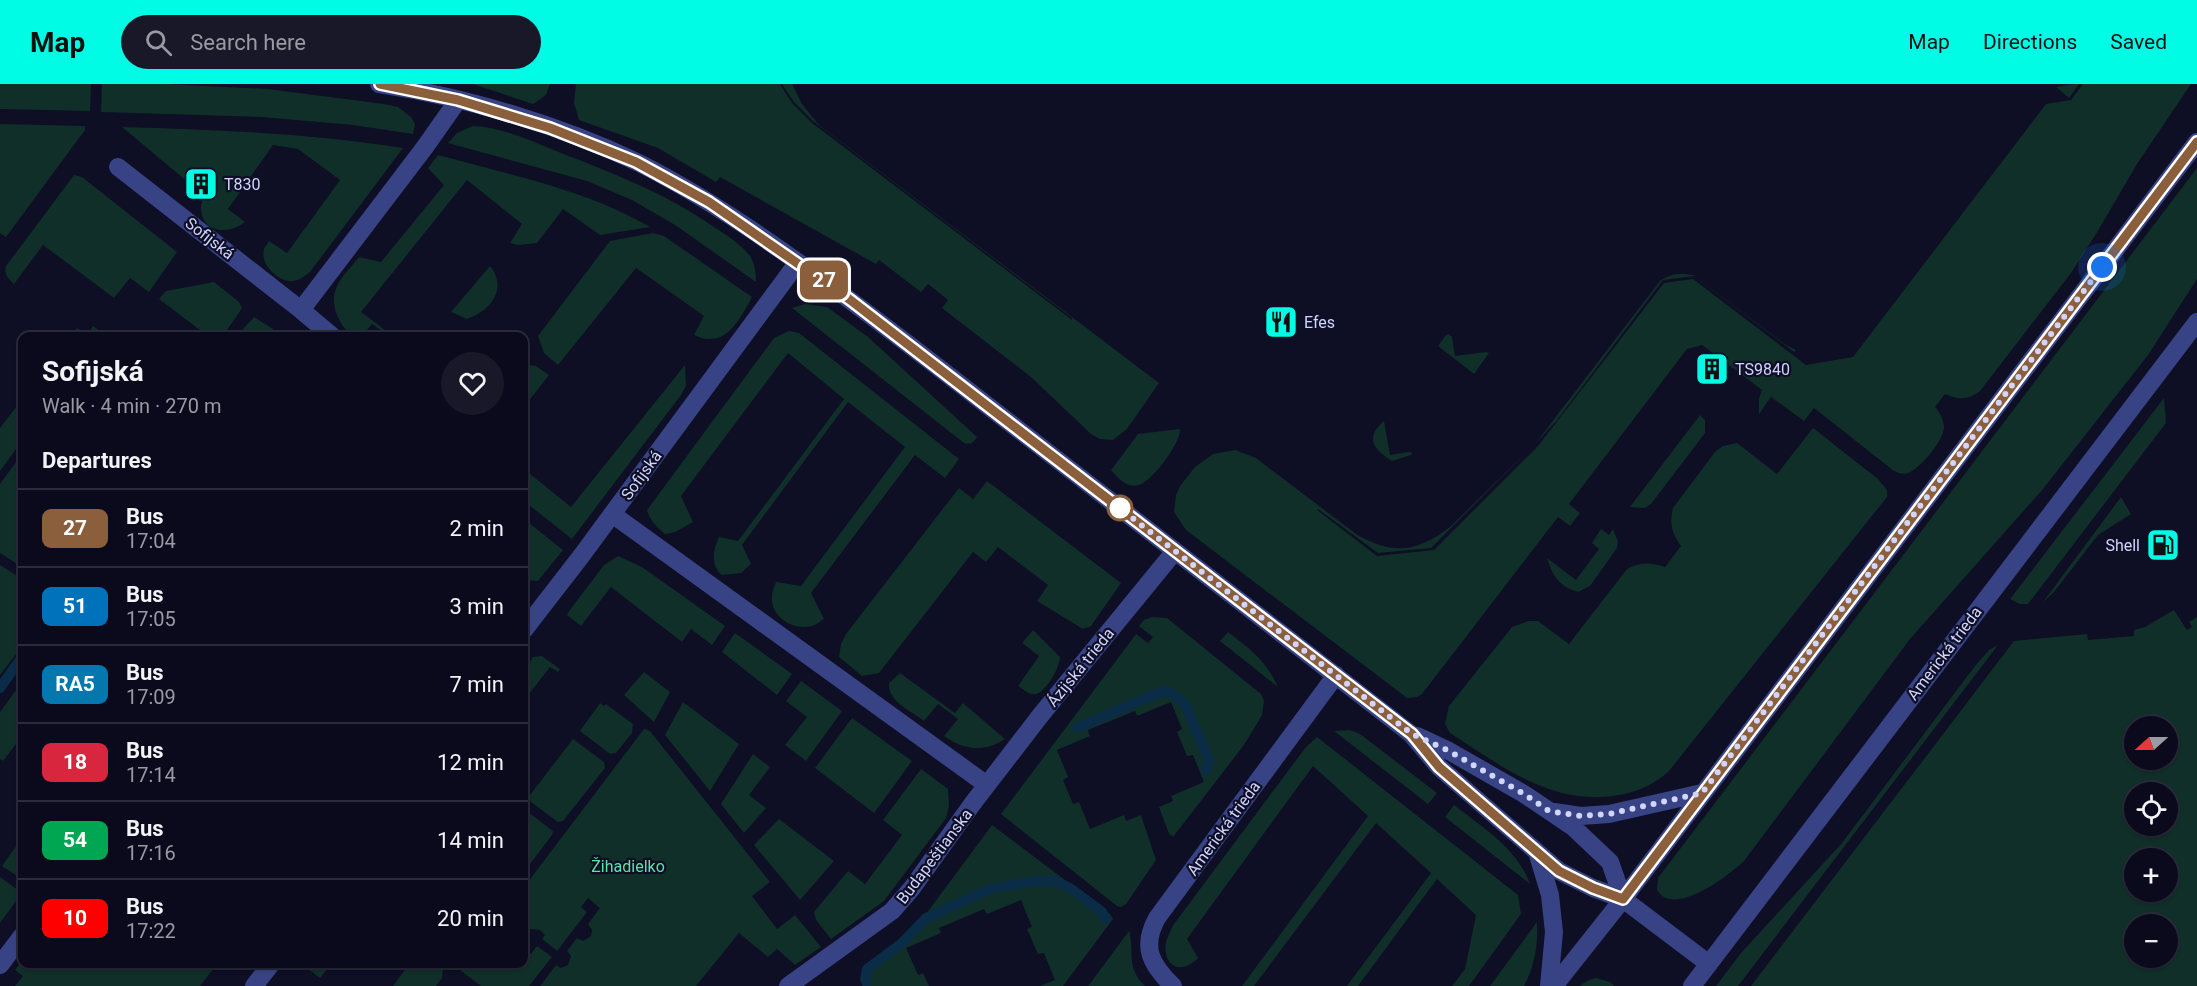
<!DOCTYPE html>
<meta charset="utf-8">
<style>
:root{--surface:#0a0a1c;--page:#181829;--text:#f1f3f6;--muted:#999aa3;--line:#2a2b3b;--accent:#00fce4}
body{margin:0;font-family:Roboto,sans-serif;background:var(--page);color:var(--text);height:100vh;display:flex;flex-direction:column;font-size:22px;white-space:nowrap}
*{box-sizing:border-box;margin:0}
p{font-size:20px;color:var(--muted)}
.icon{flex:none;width:33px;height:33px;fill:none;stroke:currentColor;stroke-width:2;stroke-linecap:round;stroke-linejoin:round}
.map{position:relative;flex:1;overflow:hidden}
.panel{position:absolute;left:18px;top:248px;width:510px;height:636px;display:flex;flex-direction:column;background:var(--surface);border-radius:12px;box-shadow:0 2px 4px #0004,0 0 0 2px var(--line)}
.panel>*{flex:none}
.badge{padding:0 12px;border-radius:9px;font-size:21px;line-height:39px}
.needle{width:39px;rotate:249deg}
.buttons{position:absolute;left:2124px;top:632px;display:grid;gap:12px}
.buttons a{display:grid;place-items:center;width:54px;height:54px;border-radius:50%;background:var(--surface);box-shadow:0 2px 4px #0004,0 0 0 2px var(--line);font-size:30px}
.you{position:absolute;width:30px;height:30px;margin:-15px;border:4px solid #fff;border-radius:50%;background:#1a73e8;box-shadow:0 0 0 9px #1a73e833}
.map>.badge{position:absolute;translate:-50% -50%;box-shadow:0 0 0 3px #fff}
h2{padding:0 24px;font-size:22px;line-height:54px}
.round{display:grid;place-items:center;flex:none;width:63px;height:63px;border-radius:32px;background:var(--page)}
.head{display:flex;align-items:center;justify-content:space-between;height:102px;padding:0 24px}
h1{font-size:28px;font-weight:700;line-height:45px}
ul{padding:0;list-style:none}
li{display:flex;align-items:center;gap:18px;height:78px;padding:0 24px;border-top:2px solid var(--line)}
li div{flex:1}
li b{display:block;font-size:22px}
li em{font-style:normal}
li .badge{min-width:66px;font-weight:700;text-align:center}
header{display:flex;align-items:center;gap:36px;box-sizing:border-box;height:84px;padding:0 30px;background:var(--accent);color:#111}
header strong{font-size:28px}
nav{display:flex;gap:33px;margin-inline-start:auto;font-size:21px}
.search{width:420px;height:54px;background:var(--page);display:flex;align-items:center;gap:15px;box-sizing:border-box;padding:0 21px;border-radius:33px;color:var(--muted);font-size:22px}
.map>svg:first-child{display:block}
.green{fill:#102f28;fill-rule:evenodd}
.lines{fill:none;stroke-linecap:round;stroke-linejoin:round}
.stream{stroke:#0a2c47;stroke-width:10}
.minor{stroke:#374385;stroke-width:18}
.line-casing{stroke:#fff;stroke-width:14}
.line{stroke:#8b5e3c;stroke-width:9}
.walk{stroke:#d1d5ff;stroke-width:6;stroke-dasharray:0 10.8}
.stop-dot{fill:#fff;stroke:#8b5e3c;stroke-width:3}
.labels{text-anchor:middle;stroke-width:4.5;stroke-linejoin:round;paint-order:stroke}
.poi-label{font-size:16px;fill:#d1d5ff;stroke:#0e0e25;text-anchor:start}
.street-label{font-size:16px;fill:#d1d5ff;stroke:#0e0e25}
.park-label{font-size:16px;fill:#59e4a6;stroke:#0e0e25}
</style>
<header>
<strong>Map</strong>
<div class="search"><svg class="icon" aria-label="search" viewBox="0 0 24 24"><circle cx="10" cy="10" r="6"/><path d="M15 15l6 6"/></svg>Search here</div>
<nav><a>Map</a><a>Directions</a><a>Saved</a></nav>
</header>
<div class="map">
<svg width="2197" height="902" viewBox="0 0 2197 902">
<rect width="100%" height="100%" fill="#0e0e25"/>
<!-- green -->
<path class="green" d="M0,0H91L90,27L0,25Z
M102,0H165L268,5L384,20L398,23L411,33L415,40L413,50L353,41L262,33L101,28Z
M473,0H550L546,11L533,20Z
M576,0H780L792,19L812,39L1072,236V234L813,37L794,18L782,0H792L802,20L819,41L1159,299L1127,345L1113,356L1100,355L1091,350L1031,293L942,224L948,216L928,200L921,208L879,176L876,180L720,93L716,98L658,64L579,36L574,19Z
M2075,0H2079L2069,14L2056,3Z
M2083,0H2191L2137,80L2096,150L2071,189L1980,307C1968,316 1958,316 1945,310L1935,323C1940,328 1944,337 1944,344C1943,357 1920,385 1908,389C1903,391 1899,389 1894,387L1814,324L1804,337L1771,313L1759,330V314L1762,306L1702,261L1687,265L1569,420L1580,429L1570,442L1558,433L1422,610L1417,613L1407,614L1186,446L1174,428L1176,411L1180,402L1195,383L1213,370L1235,366L1256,374L1356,450C1394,472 1418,468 1451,442L1535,360L1660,197C1672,189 1679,189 1693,191L1786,261L1796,266L1794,268L1694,192L1663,196L1557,336L1535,360L1431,464L1378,469L1318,425L1317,426L1377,472L1434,466L1538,362L1664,199L1693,195L1806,281L1853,273L2046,20L2071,16Z
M0,40L85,42V46L6,153L0,149Z
M473,42C503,43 533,58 561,69C615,90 667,110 714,143C726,151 741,160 750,172C755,180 756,189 756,198L675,141L632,116L587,97L448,59L457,49Z
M122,43C216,46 310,49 403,64L310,188C305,192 300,196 293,197C278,198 260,181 264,165C265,162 268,160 269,157L287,169L340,96L298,65L273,61L228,125L245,138C227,152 200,148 201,122C202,114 208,106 212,100L197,89L189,99Z
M438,71C510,91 585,105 650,143L600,151L563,125L537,159L518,161L510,159L522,140L467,96L361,228L393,252H389L372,240L362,252H353C338,241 328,218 338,200C343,191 352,182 359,173L381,178L444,101L428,84Z
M2197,84V195L2148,271L2043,405L1910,555L1744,777C1728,792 1674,834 1657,806L1658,794Z
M74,91L82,93L177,168L149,208L130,194L114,214L43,161L14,200C8,194 4,191 6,182Z
M653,149L664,152L752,213C739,237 725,266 694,251L704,232L636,184L558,281L544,269L538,252L610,157Z
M490,182C508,204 491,227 467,235L451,228Z
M214,198L239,218L242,224L223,252H208L159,215L166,207Z
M805,220L827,223L868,253L977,353C973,359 971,361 964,359L792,224Z
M254,233L273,245L272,252H237Z
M93,242L106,252H71L77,244L87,251Z
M789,247L799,249L959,375L945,394L915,371L811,509L824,535C821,537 816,541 812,542C793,547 770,533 772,512C772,508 774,503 776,498L801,502L905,363L848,318L742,461L751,480L741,489L722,491C710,481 713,466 719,453L738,457L844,315L788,269L681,412L693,438L675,448L665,450C656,442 650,437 647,426L774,254Z
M1449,250L1452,253L1455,272L1486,268L1489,269L1474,290L1438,262L1446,251Z
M524,280L536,282L549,291L524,323Z
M685,281L686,302L681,311L572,455L524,417V385L571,423Z
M2164,314L2166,339L2028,520H2020L2010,515Z
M17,322L22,326V357L0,387V344Z
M1700,331L1705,336V349L1651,420L1645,424L1630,423Z
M1384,337L1390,371L1409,368L1412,369L1411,371L1392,377C1374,366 1364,354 1384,337Z
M1813,344L1878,395L1887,406V413L1669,687C1655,700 1638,708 1619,711C1553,723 1503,683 1450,649L1445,640L1449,622L1512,543L1529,537H1538L1569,560L1627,485C1640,478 1651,478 1665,483L1681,462C1672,449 1669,440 1673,424L1715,368L1723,362L1737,359L1777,390Z
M1180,345C1181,358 1155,393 1143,399C1139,402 1133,402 1129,401C1122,399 1116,391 1111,386L1138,350Z
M22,370V483L0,469V400Z
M987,397L1121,499L1091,542L1083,545L1037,517L1048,501L998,463L986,478L973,468L879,589L862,592L839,573L841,560L846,550L959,404L973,415Z
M2121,413L2131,430L2098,451L2054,508L2043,518Z
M524,435L563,466L538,497L524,496Z
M1601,445L1609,451L1613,445L1618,458L1617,464L1590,502L1578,508C1558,502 1553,492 1547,474L1576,496L1599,465L1592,459Z
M618,472L642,483L725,542L712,561L691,545L682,558L611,503L581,542L567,531L569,527L604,481Z
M0,481L22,495V574L17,569L0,591Z
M2174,526L2187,546L2192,543L2189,538L2197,533V902H1751L2014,557L2087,550L2088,556L2134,552V546L2145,543ZM2134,642H2168V675H2134ZM2134,708H2168V741H2134ZM2134,774H2168V807H2134ZM2134,840H2168V873H2134Z
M1152,533L1167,534L1261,610L1264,617L1262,631L1244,661L1173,753L1169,750L1159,723L1173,717L1171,712L1204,698L1193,671L1187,672L1177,648L1182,645L1171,618L1137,632L1135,627L1088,646L1090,652L1057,666L1068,693L1063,696L1073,720L1079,718L1090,745L1124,731L1126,737L1141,731L1156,776L1126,820L1121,823L1117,822L1001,730L1136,550L1148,559L1153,553L1139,542L1144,536Z
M1033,546L1060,573C1060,583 1047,607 1036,610C1030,612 1023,605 1018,602L1039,572L1022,559Z
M1228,548C1251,566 1265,575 1278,603L1220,557Z
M735,549L792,590L777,611L722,568Z
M1998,561L1738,902H1716L1741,869L1842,759L1975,582L1989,566Z
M542,572L560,585L558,588L550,583L529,610L524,606V588L533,573Z
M644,588L670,608L654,638L624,611Z
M900,589L955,629L963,619L1005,655C984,669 964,666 944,652L958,635L938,620L924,637C911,627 887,617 889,599Z
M801,597L842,627L806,677L785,661L807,633L786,617Z
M22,598V652L3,677L0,675V628Z
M683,618L739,660L710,707L665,651Z
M600,619L604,622L606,620L633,640L632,649L616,669L610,670L580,647Z
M852,634L912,677L874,729L815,684Z
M644,645L650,647L770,798L752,812L777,845L795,831L821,863L795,881L777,865L768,873L739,849L696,902H540L556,881L561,884L568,881L571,872L567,867L577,854L583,857L591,852L592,846L588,840L600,824L588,814L581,823L587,828L557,867L542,855L545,851L540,846L529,845L524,850V803Z
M1350,646L1360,650L1437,709L1428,720L1334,647Z
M1317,653L1518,811L1521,830L1469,902H1452L1465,885L1476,831L1437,795L1358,902H1347L1431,789L1376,739L1254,902H1242L1368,732L1313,682L1187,855L1198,874C1181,892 1162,882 1166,858C1168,852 1171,845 1174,840L1306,663Z
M573,655L604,678L605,684L563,737L558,738L527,715Z
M753,670L770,683L749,711L766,724L744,749L721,720Z
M921,685L948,705L949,722L946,734L884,817L831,855L816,836L814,828L848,787L865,800L902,751L883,736Z
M1454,721C1483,744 1517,764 1530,800L1445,733Z
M524,725L553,747L552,751L524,788Z
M779,735L834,777L800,816L754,761Z
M992,741L1110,830L1113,835L1063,902H1040L1055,896L1044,869L1038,870L1027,845L1032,843L1021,816L987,830L984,825L939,844L941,849L906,864L918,891L923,889L929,902H863L862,888L866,881L901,856L917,842Z
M22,754V795L2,782Z
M0,793L22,809L0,839Z
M1537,838C1538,861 1535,882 1524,902H1490Z
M1129,847C1135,866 1125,883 1145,902H1088Z
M537,862L552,873L529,902H481L460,886L465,879H524V865L531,870Z
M22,877V879H218L200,902H15L23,892L15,886Z
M305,879H332L320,894L304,882Z
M410,879H434L443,885L442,894L436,902H393Z
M1596,894L1610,898L1614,902H1579L1589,896Z"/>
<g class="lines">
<!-- stream -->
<path class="stream" d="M0,604L22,573
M1077,644L1158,609L1164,607L1173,610L1185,620L1209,676L1206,687
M867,900L865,895L867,885L902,859L926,834L993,804L1037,797H1055L1070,804L1097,824L1102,828L1105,835"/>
<!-- minor -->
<path class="minor" d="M379,0C466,13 560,41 639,79C693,106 743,139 792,174C870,229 944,288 1019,346C1150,447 1281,548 1411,650L1439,683L1559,787L1593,804L1623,815L1709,880
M118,83L301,226
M332,252L301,226L425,63L458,16
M612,430L987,701
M524,546L582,471L798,178
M1417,652L1449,667L1524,710L1573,743L1610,778L1623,815
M1554,728L1581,732L1609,730L1702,709
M1537,768L1550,811L1554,848L1549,902
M0,881L22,852
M254,902L272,879
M788,902L892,827L912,804L973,719L1040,632L1175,467
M1173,902C1151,881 1141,863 1157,834L1336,591
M1554,902L1623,815L2197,58
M1692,902L2197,238"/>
</g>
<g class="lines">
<!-- line casing -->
<g class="line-casing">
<path id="line" d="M380,0L458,16L550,44L636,78L709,118L849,215L1412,650L1439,683L1559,787L1593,804L1623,815L2197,58"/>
</g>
<!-- line -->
<use href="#line" class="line"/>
<!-- walk -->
<path class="walk" d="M1120,424L1118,423L1412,650L1449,667L1524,710L1549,727L1581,732L1609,730L1702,709L2102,183"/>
</g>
<!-- icons -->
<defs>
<g id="building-square" transform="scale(1.725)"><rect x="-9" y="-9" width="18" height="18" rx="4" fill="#00fce4" stroke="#0e0e25"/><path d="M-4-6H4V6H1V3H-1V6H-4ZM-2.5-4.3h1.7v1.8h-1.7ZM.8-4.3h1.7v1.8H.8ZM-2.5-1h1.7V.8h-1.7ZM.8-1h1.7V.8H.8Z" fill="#111"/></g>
<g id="restaurant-square" transform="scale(1.725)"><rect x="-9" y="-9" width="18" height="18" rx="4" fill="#00fce4" stroke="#0e0e25"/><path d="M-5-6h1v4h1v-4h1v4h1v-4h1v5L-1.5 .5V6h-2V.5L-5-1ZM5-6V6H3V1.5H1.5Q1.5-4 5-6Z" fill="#111"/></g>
<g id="fuel-square" transform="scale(1.725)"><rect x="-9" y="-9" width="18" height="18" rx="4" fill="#00fce4" stroke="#0e0e25"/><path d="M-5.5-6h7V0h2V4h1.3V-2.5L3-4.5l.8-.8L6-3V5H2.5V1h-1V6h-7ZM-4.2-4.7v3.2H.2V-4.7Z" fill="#111"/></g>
</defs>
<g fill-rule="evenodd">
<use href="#building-square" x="201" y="100"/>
<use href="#restaurant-square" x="1281" y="238"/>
<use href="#building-square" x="1712" y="285"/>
<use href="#fuel-square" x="2163" y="461"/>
</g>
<!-- markers -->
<circle class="stop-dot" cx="1120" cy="424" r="12"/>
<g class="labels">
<!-- poi labels -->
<g class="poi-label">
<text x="224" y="106">T830</text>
<text x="1304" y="244">Efes</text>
<text x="1735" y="291">TS9840</text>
<text x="2140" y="467" text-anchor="end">Shell</text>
</g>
<!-- street labels -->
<g class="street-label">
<text transform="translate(210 154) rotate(38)" y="6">Sofijská</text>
<text transform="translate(641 391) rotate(-54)" y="6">Sofijská</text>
<text transform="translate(1944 569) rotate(-53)" y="6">Americká trieda</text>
<text transform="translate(1080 583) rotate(-51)" y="6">Ázijská trieda</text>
<text transform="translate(1223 744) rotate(-54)" y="6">Americká trieda</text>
<text transform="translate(934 772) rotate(-53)" y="6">Budapeštianska</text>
</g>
<!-- park labels -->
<g class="park-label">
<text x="628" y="788">Žihadielko</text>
</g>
</g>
</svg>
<div class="buttons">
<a><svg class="needle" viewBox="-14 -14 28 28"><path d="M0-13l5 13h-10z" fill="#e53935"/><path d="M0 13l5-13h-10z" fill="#999aa3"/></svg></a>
<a><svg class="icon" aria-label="locate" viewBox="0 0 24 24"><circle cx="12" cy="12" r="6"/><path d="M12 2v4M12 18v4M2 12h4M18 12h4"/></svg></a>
<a>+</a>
<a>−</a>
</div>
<div class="you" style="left:2102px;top:183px"></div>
<b class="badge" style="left:824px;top:196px;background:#8b5e3c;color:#fff">27</b>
<section class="panel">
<div class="head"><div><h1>Sofijská</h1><p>Walk · 4 min · 270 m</p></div><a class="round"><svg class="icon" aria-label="heart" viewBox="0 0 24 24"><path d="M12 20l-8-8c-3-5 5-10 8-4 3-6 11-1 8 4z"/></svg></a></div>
<h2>Departures</h2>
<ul>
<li><span class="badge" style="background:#8b5e3c;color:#fff">27</span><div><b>Bus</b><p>17:04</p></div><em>2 min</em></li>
<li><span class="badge" style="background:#0072bc;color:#fff">51</span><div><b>Bus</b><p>17:05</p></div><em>3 min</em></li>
<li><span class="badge" style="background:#0377ae;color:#fff">RA5</span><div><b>Bus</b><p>17:09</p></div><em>7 min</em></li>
<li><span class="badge" style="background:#d7263d;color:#fff">18</span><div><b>Bus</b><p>17:14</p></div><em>12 min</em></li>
<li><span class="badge" style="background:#00a651;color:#fff">54</span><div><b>Bus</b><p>17:16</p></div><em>14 min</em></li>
<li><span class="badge" style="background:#f00;color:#fff">10</span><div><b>Bus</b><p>17:22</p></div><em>20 min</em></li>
</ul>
</section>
</div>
